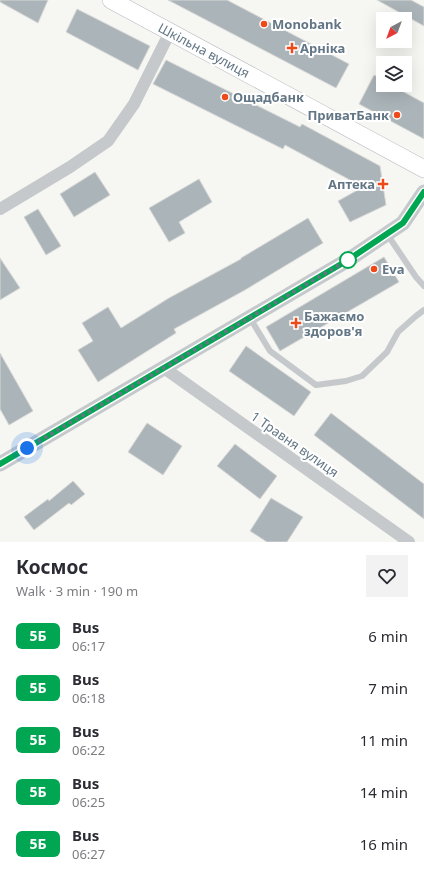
<!DOCTYPE html>
<meta charset="utf-8">
<style>
:root{--surface:#fff;--page:#f2f2f3;--text:#2b2b33;--muted:#7c7c81}
body{margin:0;font-family:"Noto Sans",sans-serif;background:var(--page);color:var(--text);height:100vh;display:flex;flex-direction:column;font-size:15px;white-space:nowrap}
*{box-sizing:border-box;margin:0}
p{font-size:13px;color:var(--muted)}
.icon{flex:none;width:22px;height:22px;fill:none;stroke:currentColor;stroke-width:2;stroke-linecap:round;stroke-linejoin:round}
.map{position:relative;height:542px;overflow:hidden}
.drawer{display:flex;flex-direction:column;background:var(--surface);flex:1}
.drawer>*{flex:none}
.badge{padding:0 8px;border-radius:6px;font-size:14px;line-height:26px}
.needle{width:26px;rotate:221deg}
.controls{position:absolute;left:376px;top:12px;display:grid;gap:8px}
.controls a{display:grid;place-items:center;width:36px;height:36px;border-radius:0px;background:var(--surface);box-shadow:0 4px 16px #0002;font-size:20px}
.you{position:absolute;width:20px;height:20px;margin:-10px;border:3px solid #fff;border-radius:50%;background:#1a73e8;box-shadow:0 0 0 6px #1a73e833}
.map>.badge{position:absolute;translate:-50% -50%;box-shadow:0 0 0 2px #fff}
.round{display:grid;place-items:center;flex:none;width:42px;height:42px;border-radius:0px;background:var(--page)}
.headline{display:flex;align-items:center;justify-content:space-between;height:68px;padding:0 16px}
h1{font-size:19px;font-weight:700;line-height:30px}
ul{padding:0;list-style:none}
li{display:flex;align-items:center;gap:12px;height:52px;padding:0 16px}
li div{flex:1}
li b{display:block;font-size:15px}
li em{font-style:normal}
li .badge{min-width:44px;font-weight:700;text-align:center}
.map>svg:first-child{display:block}
.building{fill:#abb4b9;stroke:#d7d7d5}
.lines{fill:none;stroke-linecap:round;stroke-linejoin:round}
.secondary-casing{stroke:#b5bbbf;stroke-width:18}
.service{stroke:#c5c9cc;stroke-width:6}
.minor{stroke:#c5c9cc;stroke-width:12}
.tertiary{stroke:#c5c9cc;stroke-width:15}
.secondary{stroke:#fff;stroke-width:17}
.line-casing{stroke:#fff;stroke-width:9}
.line{stroke:#00a651;stroke-width:6}
.walk{stroke:#637685;stroke-width:4;stroke-dasharray:0 7.2}
.poi-dot{fill:#ef4919;stroke:#fff;stroke-width:1.5}
.stop-dot{fill:#fff;stroke:#00a651;stroke-width:2}
.labels{text-anchor:middle;stroke-width:4;stroke-linejoin:round;paint-order:stroke}
.poi-label{font-size:13px;font-weight:bold;fill:#637685;stroke:#fff;text-anchor:start}
.street-label{font-size:13px;fill:#637685;stroke:#fff}
</style>
<div class="map">
<svg width="424" height="542" viewBox="0 0 424 542">
<rect width="100%" height="100%" fill="#f6f6f2"/>
<!-- building -->
<path class="building" d="M0,0H48L38,23L0,2Z
M168,0H227L349,64L336,88Z
M377,0H411L424,7V26Z
M77,9L150,46L138,70L66,32Z
M166,60L300,127L302,124L380,166L386,205L350,222L338,201L363,187L285,145L283,149L153,84Z
M374,75L383,80V85H391L424,103V139L359,104Z
M95,172L110,195L74,217L60,194Z
M199,179L212,202L179,222L185,233L169,242L149,208Z
M38,209L61,246L46,255L24,217Z
M308,218L323,243L245,290L174,329L176,333L98,382L78,350L93,341L82,323L108,307L121,328L169,298L241,259V258Z
M384,257L399,282L280,351L266,327Z
M0,258L20,288L0,300Z
M246,346L311,392L294,416L229,371Z
M0,353L33,411L9,425L0,409Z
M331,413L424,484V519L314,435Z
M147,423L182,446L163,475L128,452Z
M235,444L277,476L260,499L217,466Z
M73,481L85,494L71,505L69,503L34,530L24,517L48,499L49,501Z
M271,498L303,517L287,542H267L250,531Z"/>
<g class="lines">
<!-- secondary casing -->
<g class="secondary-casing">
<path id="secondary" d="M111,0L424,169"/>
</g>
<!-- service -->
<path class="service" d="M387,234L416,277L424,286
M250,318L270,351L316,385L346,381L362,376L387,352L398,332L416,316L424,310"/>
<!-- minor -->
<path class="minor" d="M0,209L70,167L108,141L134,104L170,32
M164,368L409,542"/>
<!-- tertiary -->
<path class="tertiary" d="M0,464L348,260L403,223L424,192"/>
<!-- secondary -->
<use href="#secondary" class="secondary"/>
</g>
<g class="lines">
<!-- line casing -->
<g class="line-casing">
<path id="line" d="M0,464L348,260L403,223L424,192"/>
</g>
<!-- line -->
<use href="#line" class="line"/>
<!-- walk -->
<path class="walk" d="M27,448L348,260"/>
</g>
<!-- markers -->
<g class="poi-dot">
<circle cx="264" cy="24" r="4"/>
<path d="M290 42h4v4h4v4h-4v4h-4v-4h-4v-4h4z"/>
<circle cx="225" cy="97" r="4"/>
<circle cx="397" cy="115" r="4"/>
<path d="M381 178h4v4h4v4h-4v4h-4v-4h-4v-4h4z"/>
<circle cx="374" cy="269" r="4"/>
<path d="M294 317h4v4h4v4h-4v4h-4v-4h-4v-4h4z"/>
</g>
<circle class="stop-dot" cx="348" cy="260" r="8"/>
<g class="labels">
<!-- poi labels -->
<g class="poi-label">
<text x="272" y="29">Monobank</text>
<text x="300" y="53">Арніка</text>
<text x="233" y="102">Ощадбанк</text>
<text x="389" y="120" text-anchor="end">ПриватБанк</text>
<text x="375" y="189" text-anchor="end">Аптека</text>
<text x="382" y="274">Eva</text>
<text x="304" y="321">Бажаємо<tspan x="304" dy="15">здоров'я</tspan></text>
</g>
<!-- street labels -->
<g class="street-label">
<text transform="translate(204 50) rotate(28)" y="5">Шкільна вулиця</text>
<text transform="translate(295 444) rotate(35)" y="5">1 Травня вулиця</text>
</g>
</g>
</svg>
<div class="controls">
<a><svg class="needle" viewBox="-14 -14 28 28"><path d="M0-13l5 13h-10z" fill="#e53935"/><path d="M0 13l5-13h-10z" fill="#7c7c81"/></svg></a>
<a><svg class="icon" aria-label="layers" viewBox="0 0 24 24"><path d="M12 4l9 5-9 5-9-5zM3 14l9 5 9-5"/></svg></a>
</div>
<div class="you" style="left:27px;top:448px"></div>
</div>
<section class="drawer">
<div class="headline"><div><h1>Космос</h1><p>Walk · 3 min · 190 m</p></div><a class="round"><svg class="icon" aria-label="heart" viewBox="0 0 24 24"><path d="M12 20l-8-8c-3-5 5-10 8-4 3-6 11-1 8 4z"/></svg></a></div>
<ul>
<li><span class="badge" style="background:#00a651;color:#fff">5Б</span><div><b>Bus</b><p>06:17</p></div><em>6 min</em></li>
<li><span class="badge" style="background:#00a651;color:#fff">5Б</span><div><b>Bus</b><p>06:18</p></div><em>7 min</em></li>
<li><span class="badge" style="background:#00a651;color:#fff">5Б</span><div><b>Bus</b><p>06:22</p></div><em>11 min</em></li>
<li><span class="badge" style="background:#00a651;color:#fff">5Б</span><div><b>Bus</b><p>06:25</p></div><em>14 min</em></li>
<li><span class="badge" style="background:#00a651;color:#fff">5Б</span><div><b>Bus</b><p>06:27</p></div><em>16 min</em></li>
</ul>
</section>
